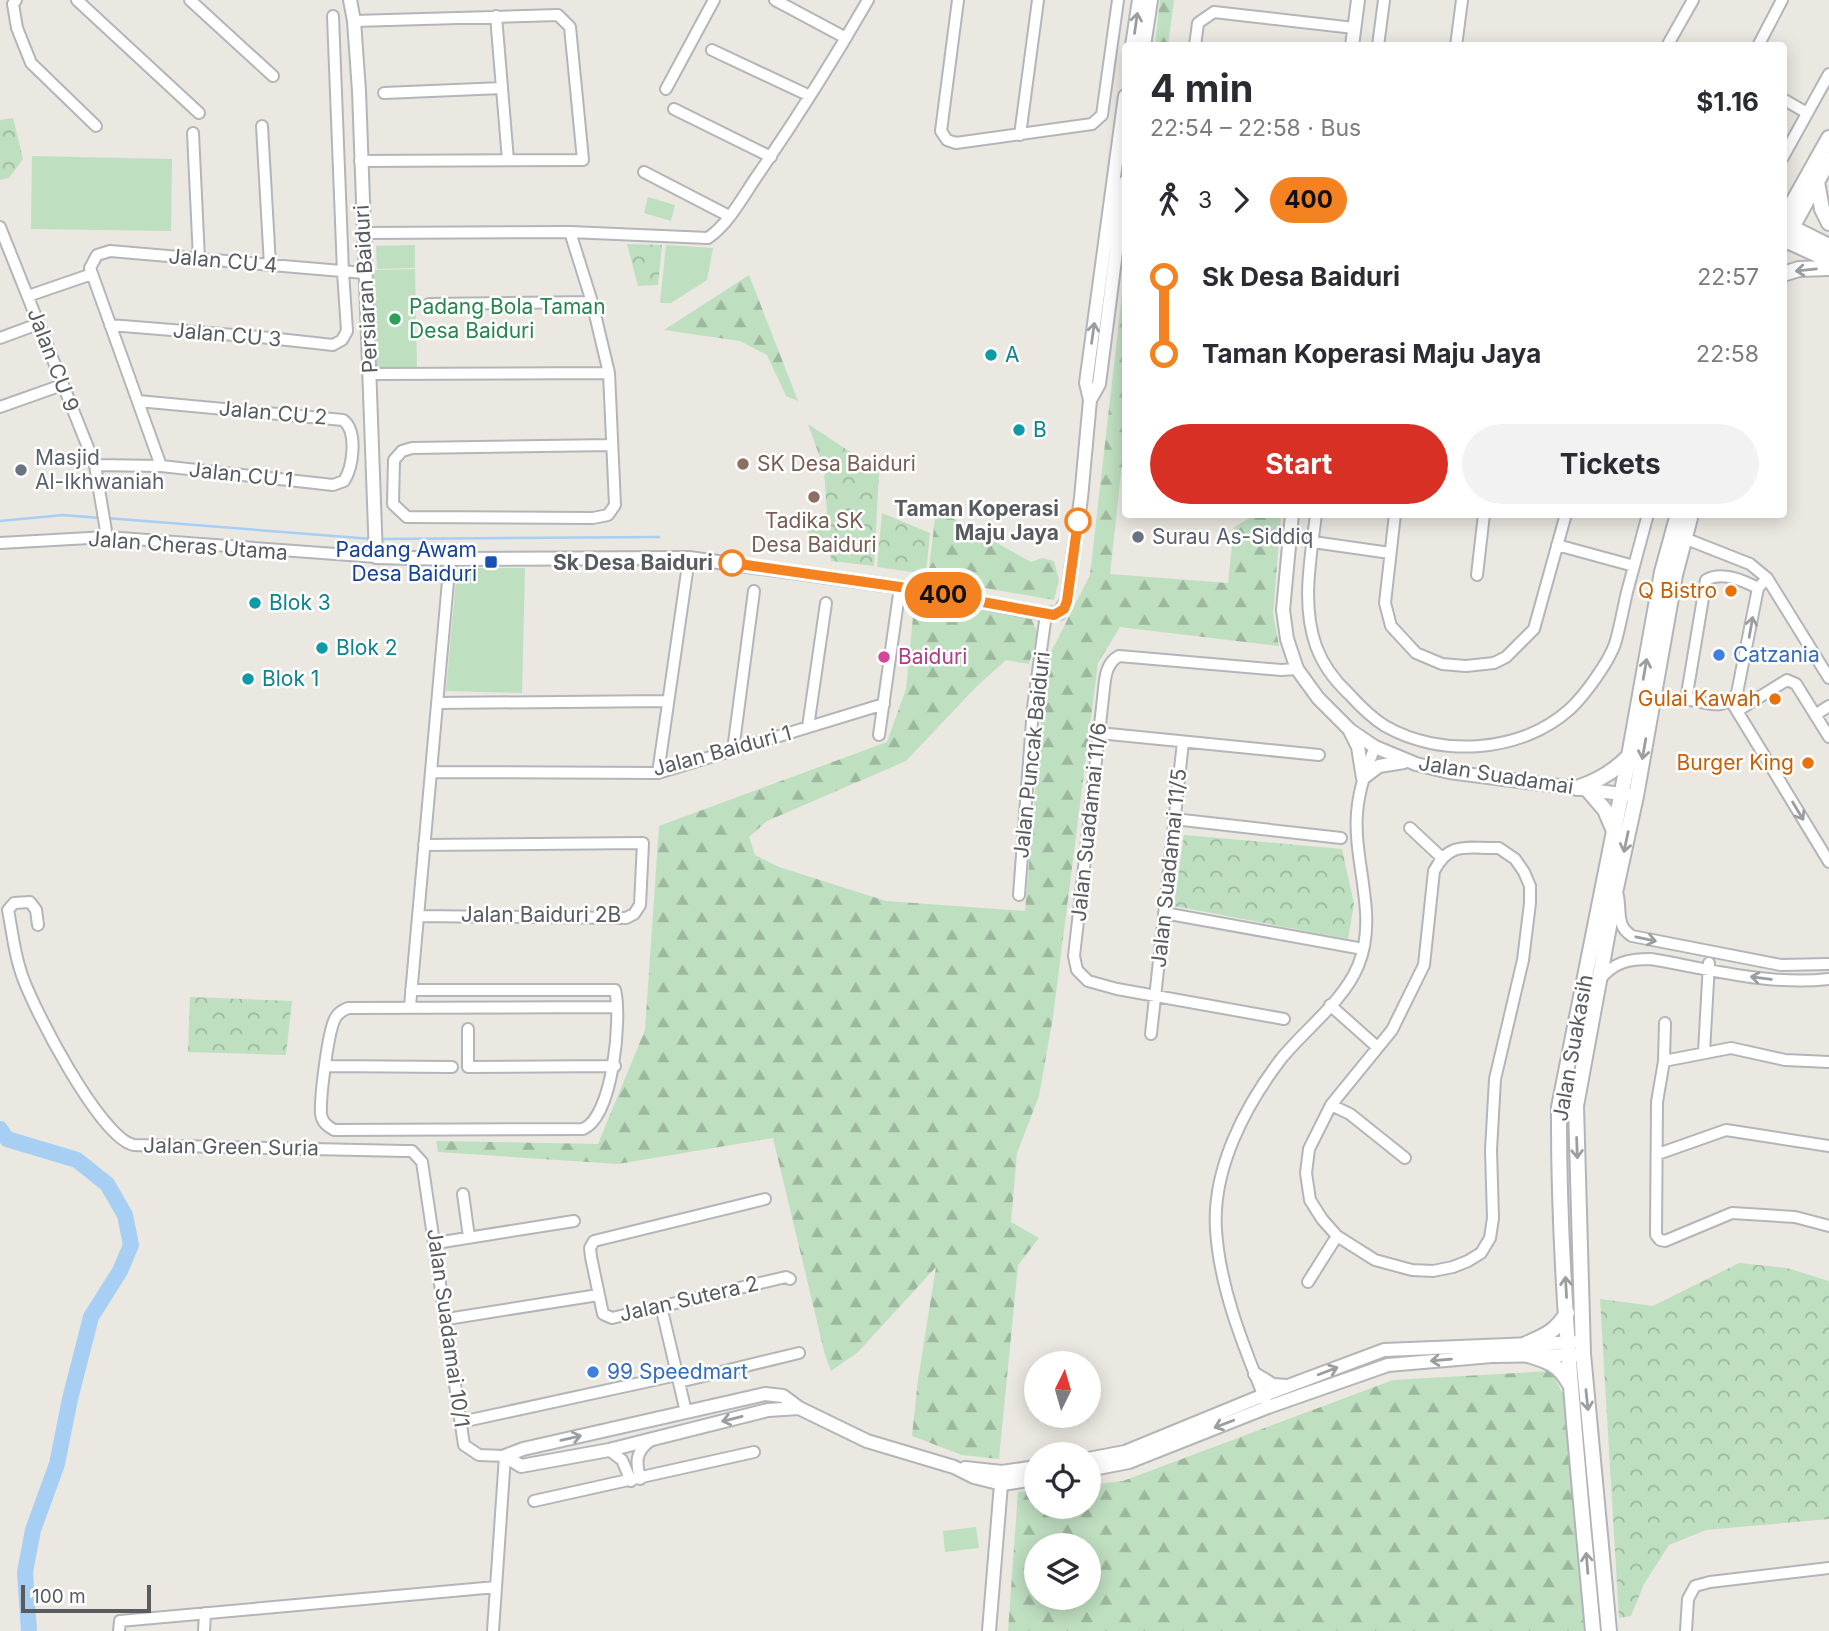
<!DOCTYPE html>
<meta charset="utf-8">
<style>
:root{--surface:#fff;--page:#f2f2f3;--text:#2b2b33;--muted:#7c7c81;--accent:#d93025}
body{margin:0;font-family:Inter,sans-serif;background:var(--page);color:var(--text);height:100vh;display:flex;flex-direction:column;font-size:26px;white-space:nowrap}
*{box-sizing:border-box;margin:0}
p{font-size:23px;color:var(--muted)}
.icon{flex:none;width:38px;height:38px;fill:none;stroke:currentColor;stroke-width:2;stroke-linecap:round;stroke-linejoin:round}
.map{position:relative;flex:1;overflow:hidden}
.details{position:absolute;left:1122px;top:42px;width:665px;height:476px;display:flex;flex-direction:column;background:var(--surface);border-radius:7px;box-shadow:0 4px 18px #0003}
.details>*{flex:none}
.badge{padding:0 14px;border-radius:23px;font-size:24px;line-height:46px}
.needle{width:46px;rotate:5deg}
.tools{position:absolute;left:1024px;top:1351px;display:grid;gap:14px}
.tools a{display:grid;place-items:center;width:77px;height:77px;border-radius:50%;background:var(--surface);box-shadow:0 4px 18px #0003;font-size:35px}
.scale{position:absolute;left:21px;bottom:18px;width:130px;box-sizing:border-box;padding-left:7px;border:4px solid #595b5f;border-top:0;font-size:19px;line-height:24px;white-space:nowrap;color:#595b5f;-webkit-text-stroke:5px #fff;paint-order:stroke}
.map>.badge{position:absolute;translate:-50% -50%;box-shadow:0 0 0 4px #fff}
.legs{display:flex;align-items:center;gap:10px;height:77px;padding:0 28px;font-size:23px}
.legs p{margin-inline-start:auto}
.headline{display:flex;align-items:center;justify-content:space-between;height:119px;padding:0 28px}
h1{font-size:38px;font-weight:700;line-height:52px}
.cta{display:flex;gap:14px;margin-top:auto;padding:14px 28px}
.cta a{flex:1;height:80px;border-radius:42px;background:var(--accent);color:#fff;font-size:28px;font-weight:700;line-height:80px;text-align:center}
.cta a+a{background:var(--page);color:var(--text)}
ul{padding:0 28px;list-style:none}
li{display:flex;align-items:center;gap:24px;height:77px;font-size:26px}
li i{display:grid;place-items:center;width:10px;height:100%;margin:0 9px;background:currentColor}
li i::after{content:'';width:18px;height:18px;margin:-9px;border:5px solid;border-radius:50%;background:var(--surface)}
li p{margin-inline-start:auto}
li:first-child i{background:linear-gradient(#0000 50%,currentColor 0)}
li:last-child i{background:linear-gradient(currentColor 50%,#0000 0)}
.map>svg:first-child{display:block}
.forest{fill:url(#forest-firs);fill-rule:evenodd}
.park{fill:url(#park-crowns)}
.pitch{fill:#bfdfc1}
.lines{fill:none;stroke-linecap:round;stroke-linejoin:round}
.stream{stroke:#a7cff3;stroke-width:2.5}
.river{stroke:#a7cff3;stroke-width:16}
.minor-casing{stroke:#b3b5b9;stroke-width:14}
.tertiary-casing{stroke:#b3b5b9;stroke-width:16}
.secondary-casing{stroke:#b2b4b9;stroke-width:18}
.minor{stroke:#fff;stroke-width:10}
.tertiary{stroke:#fff;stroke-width:12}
.secondary{stroke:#fff;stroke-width:14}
.oneway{stroke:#9b9d9f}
.line-1-casing{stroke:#fff;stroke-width:16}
.line-1{stroke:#f58220;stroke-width:10}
.leisure-dot{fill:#2e9e5b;stroke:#fff;stroke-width:2.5}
.culture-dot{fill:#0f9aa8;stroke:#fff;stroke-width:2.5}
.education-dot{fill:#8d6e63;stroke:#fff;stroke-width:2.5}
.worship-dot{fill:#6b7280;stroke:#fff;stroke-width:2.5}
.stop-1-dot{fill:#fff;stroke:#f58220;stroke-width:3.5}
.transit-dot{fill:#1a4fb4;stroke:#fff;stroke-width:2.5}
.food-dot{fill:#e8710a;stroke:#fff;stroke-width:2.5}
.shop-dot{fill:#3f7fe0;stroke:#fff;stroke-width:2.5}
.hotel-dot{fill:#d1479c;stroke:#fff;stroke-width:2.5}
.labels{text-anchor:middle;stroke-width:5;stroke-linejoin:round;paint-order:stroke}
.street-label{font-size:21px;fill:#595b5f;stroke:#fff}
.leisure-label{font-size:21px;fill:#27864d;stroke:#fff;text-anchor:start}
.culture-label{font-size:21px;fill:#0d838f;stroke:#fff;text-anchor:start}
.worship-label{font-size:21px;fill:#5b616d;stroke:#fff;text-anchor:start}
.education-label{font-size:21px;fill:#785e54;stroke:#fff;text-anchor:start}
.stop-label{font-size:21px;font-weight:bold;fill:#595b5f;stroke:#fff;text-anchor:end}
.transit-label{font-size:21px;fill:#164399;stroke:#fff;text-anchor:end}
.food-label{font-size:21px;fill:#c56008;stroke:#fff;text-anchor:end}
.shop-label{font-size:21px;fill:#366cbe;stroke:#fff;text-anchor:start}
.hotel-label{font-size:21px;fill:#b23c85;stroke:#fff;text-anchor:start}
</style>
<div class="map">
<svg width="1829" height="1631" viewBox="0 0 1829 1631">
<defs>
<pattern id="forest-firs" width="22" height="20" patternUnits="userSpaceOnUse" patternTransform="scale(1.75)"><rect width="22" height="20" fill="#bfdfc1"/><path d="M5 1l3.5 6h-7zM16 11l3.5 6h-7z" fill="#9eb8a0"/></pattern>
<pattern id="park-crowns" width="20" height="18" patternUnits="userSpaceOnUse" patternTransform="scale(1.75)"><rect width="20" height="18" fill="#bfdfc1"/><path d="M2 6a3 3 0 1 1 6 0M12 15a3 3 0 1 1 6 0" fill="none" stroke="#9eb8a0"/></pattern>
</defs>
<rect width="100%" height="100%" fill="#eae8e0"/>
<!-- forest -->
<path class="forest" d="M1160,0H1174L1168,45H1155Z
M1125,268V436L1110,574L1228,583L1234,527L1255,515H1281L1273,613L1279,646L1120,627L1098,663L1053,1017L1039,1096L1017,1153L1011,1222L1039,1238L1018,1265L999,1459L962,1455L912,1436L918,1380L936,1267L858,1352L831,1371L825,1355L773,1138L618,1164L438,1152L436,1141L598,1144L645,1030L659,826L887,742L906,689L915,596L1031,618L1038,634L1029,664L1006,660L976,687L906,761L767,821L749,837L755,855L779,867L886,901L1025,911L1046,662L1090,575Z
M749,275L798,401L786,396L767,355L740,341L664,330Z
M936,509L1031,562L1042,558L1054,561L1059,580L1054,600L928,578Z
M1551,1371L1564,1396L1585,1631H1008L1018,1492L1036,1490V1507H1088L1089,1485L1123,1481L1393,1380ZM1036,1545H1088V1598H1036Z"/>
<!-- park -->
<path class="park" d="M13,118L23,159L9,178L0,180V120Z
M627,244L662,245L658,285L638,286Z
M808,424L879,471L874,566L831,561L830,538H808L807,517L827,513L824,469Z
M882,513L930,533L926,574L877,567Z
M1184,835L1342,849L1354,904L1348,939L1174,906Z
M190,997L292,1001L286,1055L188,1052Z
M1739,1263L1787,1268L1829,1281V1519L1706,1530L1669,1545L1644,1584L1631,1616L1619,1618L1600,1299L1653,1306Z"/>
<!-- pitch -->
<path class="pitch" d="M32,156L172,159L171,231L31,229Z
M648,197L675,205L671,221L644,213Z
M415,245V268L377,269L376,246Z
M666,245L713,248L707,280L671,303H660Z
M415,269L417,368L377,369L374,270Z
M457,568H525L522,693L446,691Z
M976,1527L979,1548L945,1552L943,1531Z"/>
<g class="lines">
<!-- stream -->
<path class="stream" d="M106,518L372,539
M0,521L63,515L100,518
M378,539L659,537"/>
<!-- river -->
<path class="river" d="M0,1129L7,1139L77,1160L107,1184L125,1215L131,1245L120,1271L91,1317L70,1399L57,1464L33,1530L25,1572L29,1631"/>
<!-- minor casing -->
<g class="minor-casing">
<path id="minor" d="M16,0L13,4L17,28L31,63L96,126
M77,0L199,113
M190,0L273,76
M775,0L846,38
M958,0L941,131L947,140L956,143L1092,124L1102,115L1118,0
M496,16L508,160
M354,21L558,15L570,27L583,160L360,161
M1195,46L1198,23L1214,12L1354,28
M1378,46L1384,0
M1456,46L1462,0
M1667,46L1693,0
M1758,46L1782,0
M712,50L810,96
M666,89L714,0
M384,93L502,88
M1783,99L1807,113
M674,109L771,157
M262,126L270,265
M193,133L199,259
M1020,135L1038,0
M1783,157L1829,74
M644,172L729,216
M0,227L95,465L107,537
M570,232L592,302L609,373L615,505L608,515L593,518L407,517L393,504L394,460L402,451L412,448L612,445
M363,233L570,232L708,238C728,224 741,200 755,179C795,121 833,61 868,0
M28,296L92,274
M429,304L592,302
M110,325L260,337L333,345L342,340L347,331L343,272L333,16
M0,338L38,324
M371,374L609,373
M0,407L62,385
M95,465L161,466L333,485L344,481C353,467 358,431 343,420L138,401
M161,466L90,268L97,255L110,251L365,273
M1316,514C1311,557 1301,604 1316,646C1323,665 1335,681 1349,694C1359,705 1372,718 1385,726C1441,758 1521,753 1570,709C1585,695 1608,663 1615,644C1620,627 1623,609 1627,592C1634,566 1641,540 1648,514
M1395,514L1385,603L1391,626L1416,653L1442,664L1466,666L1494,663L1506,657L1534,629L1566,514
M1684,538L1750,564L1767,578L1829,678
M1313,542L1390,553
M0,543L107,537L376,557
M1557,545L1634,566
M1477,575L1484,514
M1758,588C1742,580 1722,571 1706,580L1687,694L1690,700C1710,703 1724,711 1737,693L1758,588L1767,578
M1731,701L1829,862
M437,703L667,701
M1737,711L1787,680L1796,684L1829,737
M1815,715L1829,706
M808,727L826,603
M1099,733L1319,755
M879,735L900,587
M733,750L754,591
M431,772L658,773L884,704
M658,773L689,558
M1174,819L1341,838
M1410,828L1441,857
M1499,848L1515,859L1524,872L1530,886V903L1523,960L1495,1079L1491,1150L1493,1218L1490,1238L1481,1253L1468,1261L1453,1267L1433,1271L1412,1270L1375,1260L1337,1236L1322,1219L1310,1200L1306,1173L1309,1149L1331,1105L1392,1030L1424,965L1434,871C1450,840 1468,849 1499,848Z
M1019,895L1033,708L1046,614
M1618,896C1621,913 1616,926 1632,936L1781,965L1829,964
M1164,913L1363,949
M418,916L626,918L634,914L640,905L643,843L424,845
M38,925L36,910L30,902L14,903L8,910C12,930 14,951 20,969C29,1002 101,1140 134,1145L405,1151H412L422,1162L464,1445L479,1455L505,1456L493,1631
M1600,979C1615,962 1628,959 1651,959C1709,969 1770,986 1829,979
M411,990H615C622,1018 613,1117 583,1129L334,1130C327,1126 322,1122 321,1114C320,1099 328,1028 336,1017C339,1012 343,1010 348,1008L616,1007
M1330,1005L1376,1046
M410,1006L450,559
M1284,1019L1117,989L1088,981L1077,970L1074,956L1103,698C1105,682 1104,664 1119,656L1281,670L1297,669
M1665,1023L1664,1061L1657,1102L1656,1235L1660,1240L1665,1241L1732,1213L1795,1217L1829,1226
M468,1029V1067L615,1066
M1151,1034L1183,742
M1704,1052L1709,963
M1664,1061L1731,1048L1785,1060L1829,1062
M326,1066L452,1067
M1331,1105L1350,1114L1405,1158
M1658,1154L1726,1130L1829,1146
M463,1194L469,1237
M765,1199L594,1241L590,1248L591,1257L603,1314L612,1318L786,1277L790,1279
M436,1243L574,1221
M1308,1282L1337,1236
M661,1306L686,1412
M447,1319L598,1295
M679,1382L799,1353
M1266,1402C1244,1347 1220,1290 1216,1230C1212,1169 1245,1106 1281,1059C1305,1029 1343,1002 1358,966C1379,917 1353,863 1357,813C1359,789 1366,769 1375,747
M461,1422L677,1375
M609,1450L622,1460L631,1481
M640,1479C636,1462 635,1452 650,1441
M534,1501L754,1452
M119,1631L120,1621L496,1587
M204,1631L205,1613
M1686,1631L1688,1599L1695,1586L1710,1582L1829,1568"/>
</g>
<!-- tertiary casing -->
<g class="tertiary-casing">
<path id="tertiary" d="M350,0L354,21L359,91L376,557L450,559L689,558L900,587L1046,614L1059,613L1067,601L1081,498L1090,400L1086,383L1125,96
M1132,46L1139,0
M1144,46L1151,0
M1352,46L1358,0
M1090,400L1099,384L1125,182
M1292,514L1283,610L1287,639L1297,669L1318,698L1350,730L1375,747L1416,764L1449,772L1629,795
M1350,731L1358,747L1363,778
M1363,778L1379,766L1404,762
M1255,1374L1273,1385L1287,1386
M505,1456L523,1449L765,1394L783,1396L799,1408L867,1441L954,1467L974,1477L1002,1484L1036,1479
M505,1456L521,1466L609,1450L768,1410L799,1408
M1088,1459L1125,1452L1264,1395L1384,1350L1582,1342
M965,1468L1002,1472L1036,1467
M1088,1470L1129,1462L1268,1407L1388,1365L1492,1356L1579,1355
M989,1631L1002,1472"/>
</g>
<!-- secondary casing -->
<g class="secondary-casing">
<path id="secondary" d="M1817,182L1822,209L1829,223
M1783,220L1829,138
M1785,224L1829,246
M1783,239L1829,260
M1783,244L1829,160
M1783,274L1799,269L1829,268
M1577,788C1598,781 1614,772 1629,756
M1587,789L1605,810L1614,831
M1526,1344C1546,1335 1555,1332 1567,1313
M1528,1355C1548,1361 1558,1364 1569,1383
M1593,1631C1577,1457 1558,1282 1559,1107L1629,756L1662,572L1678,514
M1609,1631L1583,1354L1576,1106L1616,888L1636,796L1675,575L1691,514"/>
</g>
<!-- minor -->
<use href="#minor" class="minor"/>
<!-- tertiary -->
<use href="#tertiary" class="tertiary"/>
<!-- secondary -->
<use href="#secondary" class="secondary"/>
</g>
<!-- one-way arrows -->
<defs><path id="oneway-shaft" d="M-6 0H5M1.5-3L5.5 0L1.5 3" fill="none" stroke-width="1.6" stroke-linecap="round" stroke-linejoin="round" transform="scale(1.75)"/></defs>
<g class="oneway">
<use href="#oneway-shaft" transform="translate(1136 23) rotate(-82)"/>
<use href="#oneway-shaft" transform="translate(1806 270) rotate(174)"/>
<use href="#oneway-shaft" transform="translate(1093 333) rotate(-82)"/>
<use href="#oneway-shaft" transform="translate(1751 627) rotate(-80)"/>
<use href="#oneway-shaft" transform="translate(1645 669) rotate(-80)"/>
<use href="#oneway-shaft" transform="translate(1644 749) rotate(100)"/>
<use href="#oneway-shaft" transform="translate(1798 811) rotate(59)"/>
<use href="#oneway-shaft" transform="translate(1626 842) rotate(102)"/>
<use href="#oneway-shaft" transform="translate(1646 939) rotate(12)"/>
<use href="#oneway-shaft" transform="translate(1761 978) rotate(-173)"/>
<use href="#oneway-shaft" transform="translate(1577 1148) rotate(88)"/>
<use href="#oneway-shaft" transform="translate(1566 1287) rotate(-93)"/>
<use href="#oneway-shaft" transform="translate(1441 1360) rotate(175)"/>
<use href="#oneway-shaft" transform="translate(1328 1371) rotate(-21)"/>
<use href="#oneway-shaft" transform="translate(1587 1400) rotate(84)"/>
<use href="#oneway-shaft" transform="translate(732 1419) rotate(166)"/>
<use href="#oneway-shaft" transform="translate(1224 1424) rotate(159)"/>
<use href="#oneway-shaft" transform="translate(571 1438) rotate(-13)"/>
<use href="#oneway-shaft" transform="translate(1587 1563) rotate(-95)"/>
</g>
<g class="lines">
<!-- line-1 casing -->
<g class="line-1-casing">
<path id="line-1" d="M732,563L900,587L1054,615L1064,609L1067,601L1078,521"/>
</g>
<!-- line-1 -->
<use href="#line-1" class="line-1"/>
</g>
<!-- markers -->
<circle class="leisure-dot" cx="395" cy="319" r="7"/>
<g class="culture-dot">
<circle cx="991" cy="355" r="7"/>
<circle cx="1019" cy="430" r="7"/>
<circle cx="255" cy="603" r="7"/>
<circle cx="322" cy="648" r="7"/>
<circle cx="248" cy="679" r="7"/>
</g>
<g class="education-dot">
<circle cx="743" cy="464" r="7"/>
<circle cx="814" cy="497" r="7"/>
</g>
<g class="worship-dot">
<circle cx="21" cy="470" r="7"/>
<circle cx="1138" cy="537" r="7"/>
</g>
<g class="stop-1-dot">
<circle cx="1078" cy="521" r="12"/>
<circle cx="732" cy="563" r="12"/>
</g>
<rect class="transit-dot" x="484" y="555" width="14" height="14" rx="3.5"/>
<g class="food-dot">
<circle cx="1731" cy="591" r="7"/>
<circle cx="1775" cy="699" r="7"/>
<circle cx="1808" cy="763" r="7"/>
</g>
<g class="shop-dot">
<circle cx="1719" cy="655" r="7"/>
<circle cx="593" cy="1372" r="7"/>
</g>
<circle class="hotel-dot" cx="884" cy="657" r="7"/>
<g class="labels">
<!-- street labels -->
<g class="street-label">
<text transform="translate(223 261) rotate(5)" y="7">Jalan CU 4</text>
<text transform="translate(366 289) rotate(-93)" y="7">Persiaran Baiduri</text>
<text transform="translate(227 335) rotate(5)" y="7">Jalan CU 3</text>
<text transform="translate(53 360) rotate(69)" y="7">Jalan CU 9</text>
<text transform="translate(273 413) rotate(5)" y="7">Jalan CU 2</text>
<text transform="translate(241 475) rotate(6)" y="7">Jalan CU 1</text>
<text transform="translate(188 546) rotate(4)" y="7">Jalan Cheras Utama</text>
<text transform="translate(722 751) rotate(-15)" y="7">Jalan Baiduri 1</text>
<text transform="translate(1032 755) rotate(-84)" y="7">Jalan Puncak Baiduri</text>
<text transform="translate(1496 775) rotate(9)" y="7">Jalan Suadamai</text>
<text transform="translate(1089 822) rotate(-84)" y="7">Jalan Suadamai 11/6</text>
<text transform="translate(1169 868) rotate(-84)" y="7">Jalan Suadamai 11/5</text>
<text x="541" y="922">Jalan Baiduri 2B</text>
<text transform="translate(1573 1048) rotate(-80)" y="7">Jalan Suakasih</text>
<text transform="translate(231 1147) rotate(1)" y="7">Jalan Green Suria</text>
<text transform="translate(689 1299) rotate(-13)" y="7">Jalan Sutera 2</text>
<text transform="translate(448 1328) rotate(82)" y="7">Jalan Suadamai 10/1</text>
</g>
<!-- leisure labels -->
<g class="leisure-label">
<text x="409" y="314">Padang Bola Taman<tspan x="409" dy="24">Desa Baiduri</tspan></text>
</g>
<!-- culture labels -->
<g class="culture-label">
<text x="1005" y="362">A</text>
<text x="1033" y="437">B</text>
<text x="269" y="610">Blok 3</text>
<text x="336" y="655">Blok 2</text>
<text x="262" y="686">Blok 1</text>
</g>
<!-- worship labels -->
<g class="worship-label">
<text x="35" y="465">Masjid<tspan x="35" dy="24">Al-Ikhwaniah</tspan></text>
<text x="1152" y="544">Surau As-Siddiq</text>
</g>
<!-- education labels -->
<g class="education-label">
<text x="757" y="471">SK Desa Baiduri</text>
<text x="814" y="528" text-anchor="middle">Tadika SK<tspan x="814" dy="24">Desa Baiduri</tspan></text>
</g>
<!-- stop labels -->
<g class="stop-label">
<text x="1059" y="516">Taman Koperasi<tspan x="1059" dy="24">Maju Jaya</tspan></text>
<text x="713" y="570">Sk Desa Baiduri</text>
</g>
<!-- transit labels -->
<g class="transit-label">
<text x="477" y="557">Padang Awam<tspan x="477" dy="24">Desa Baiduri</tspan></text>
</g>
<!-- food labels -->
<g class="food-label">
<text x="1717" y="598">Q Bistro</text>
<text x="1761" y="706">Gulai Kawah</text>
<text x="1794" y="770">Burger King</text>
</g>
<!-- shop labels -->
<g class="shop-label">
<text x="1733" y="662">Catzania</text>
<text x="607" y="1379">99 Speedmart</text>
</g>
<!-- hotel labels -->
<g class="hotel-label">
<text x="898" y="664">Baiduri</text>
</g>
</g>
</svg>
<div class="tools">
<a><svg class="needle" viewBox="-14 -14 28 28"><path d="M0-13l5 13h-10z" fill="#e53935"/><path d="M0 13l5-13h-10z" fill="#7c7c81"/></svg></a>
<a><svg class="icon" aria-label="locate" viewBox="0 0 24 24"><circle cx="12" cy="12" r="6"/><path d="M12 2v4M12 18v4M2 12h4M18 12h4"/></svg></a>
<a><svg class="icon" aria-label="layers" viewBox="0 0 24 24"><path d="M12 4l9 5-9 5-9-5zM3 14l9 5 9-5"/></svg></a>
</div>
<div class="scale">100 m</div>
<b class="badge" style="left:943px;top:595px;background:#f58220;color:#111">400</b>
<section class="details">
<div class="headline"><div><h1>4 min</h1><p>22:54 – 22:58 · Bus</p></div><b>$1.16</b></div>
<div class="legs"><svg class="icon" aria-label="walk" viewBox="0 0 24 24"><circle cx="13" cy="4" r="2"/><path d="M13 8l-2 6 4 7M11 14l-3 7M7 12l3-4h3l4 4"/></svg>3<svg class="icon" aria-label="forward" viewBox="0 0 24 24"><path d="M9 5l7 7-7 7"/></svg><b class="badge" style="background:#f58220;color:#111">400</b></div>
<ul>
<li><i style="color:#f58220"></i><b>Sk Desa Baiduri</b><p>22:57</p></li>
<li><i style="color:#f58220"></i><b>Taman Koperasi Maju Jaya</b><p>22:58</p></li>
</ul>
<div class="cta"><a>Start</a><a>Tickets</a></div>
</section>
</div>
